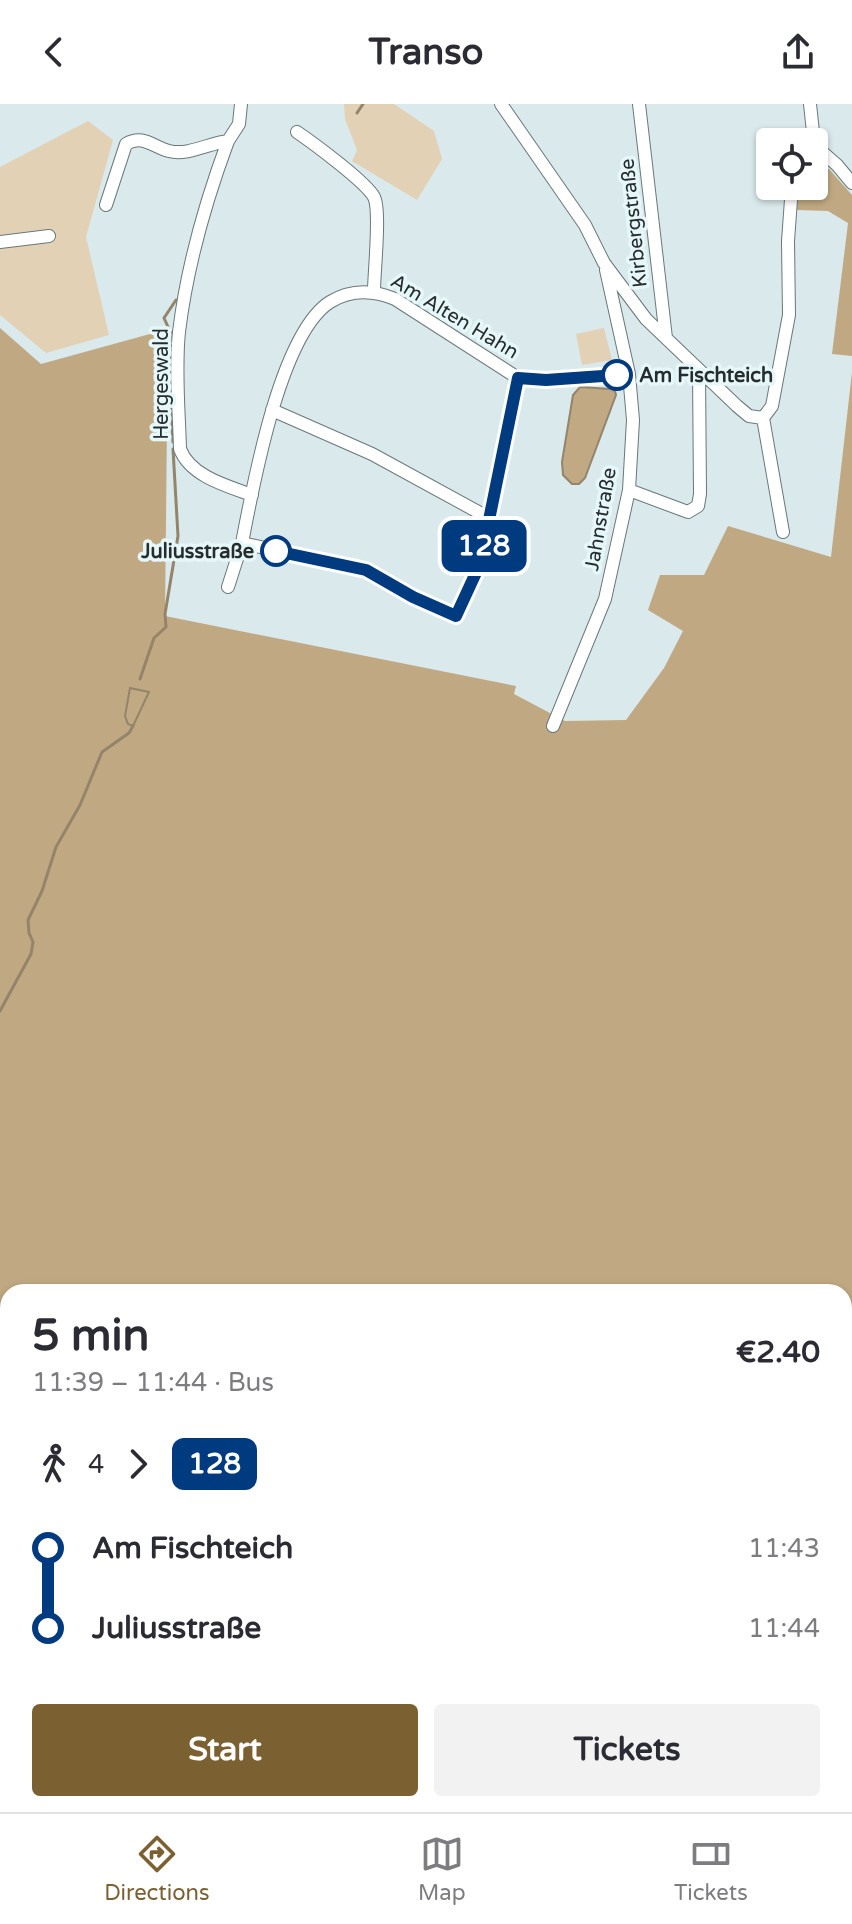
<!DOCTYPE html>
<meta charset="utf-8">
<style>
:root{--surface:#fff;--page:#f2f2f3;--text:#2b2b33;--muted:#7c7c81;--line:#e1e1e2;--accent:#7b6032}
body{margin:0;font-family:"Varela Round",sans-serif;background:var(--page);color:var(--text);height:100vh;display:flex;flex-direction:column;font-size:30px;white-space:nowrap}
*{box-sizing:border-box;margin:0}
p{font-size:26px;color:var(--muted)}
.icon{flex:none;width:44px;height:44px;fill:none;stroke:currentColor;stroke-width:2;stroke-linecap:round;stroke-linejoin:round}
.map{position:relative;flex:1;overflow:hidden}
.sheet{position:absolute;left:0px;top:1180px;width:852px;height:528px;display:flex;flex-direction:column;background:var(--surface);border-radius:24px 24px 0 0;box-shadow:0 2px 6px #0004}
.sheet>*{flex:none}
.badge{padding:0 16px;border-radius:12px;font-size:28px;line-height:52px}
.buttons{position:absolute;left:756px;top:24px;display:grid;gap:16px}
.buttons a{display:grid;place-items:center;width:72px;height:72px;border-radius:8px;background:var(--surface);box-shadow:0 2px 6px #0004;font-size:40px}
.map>.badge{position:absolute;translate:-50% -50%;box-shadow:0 0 0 4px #fff}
.legs{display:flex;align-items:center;gap:12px;height:88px;padding:0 32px;font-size:26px}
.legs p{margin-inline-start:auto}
.headline{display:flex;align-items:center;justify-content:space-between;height:136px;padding:0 32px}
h1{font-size:44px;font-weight:800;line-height:60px}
.cta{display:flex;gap:16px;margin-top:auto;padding:16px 32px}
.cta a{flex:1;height:92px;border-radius:8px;background:var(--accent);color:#fff;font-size:32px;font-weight:800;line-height:92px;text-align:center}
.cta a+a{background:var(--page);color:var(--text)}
ul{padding:0 32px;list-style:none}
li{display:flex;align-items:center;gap:28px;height:80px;font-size:30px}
li i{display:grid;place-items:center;width:12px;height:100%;margin:0 10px;background:currentColor}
li i::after{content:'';width:20px;height:20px;margin:-10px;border:6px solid;border-radius:50%;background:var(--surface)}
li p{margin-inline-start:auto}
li:first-child i{background:linear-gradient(#0000 50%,currentColor 0)}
li:last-child i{background:linear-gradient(currentColor 50%,#0000 0)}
header{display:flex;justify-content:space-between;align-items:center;height:104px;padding:0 32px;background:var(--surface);font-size:36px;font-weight:800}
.dock{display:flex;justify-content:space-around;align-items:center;height:112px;border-top:2px solid var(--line);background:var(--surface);font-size:22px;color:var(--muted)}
.dock a{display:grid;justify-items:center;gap:4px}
.dock .active{color:var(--accent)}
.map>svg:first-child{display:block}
.green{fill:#e2d1b5}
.forest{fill:#c0a982;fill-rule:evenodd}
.water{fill:#c1a983;stroke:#93846a;stroke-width:2}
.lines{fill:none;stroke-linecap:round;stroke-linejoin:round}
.stream{stroke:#93846a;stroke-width:3}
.minor-casing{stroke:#69787a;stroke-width:14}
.minor{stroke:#fff;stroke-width:12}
.line-1-casing{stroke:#fff;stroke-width:18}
.line-1{stroke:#003b80;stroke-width:12}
.stop-1-dot{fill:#fff;stroke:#003b80;stroke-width:4}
.labels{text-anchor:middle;stroke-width:7;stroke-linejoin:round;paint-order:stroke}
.street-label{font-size:20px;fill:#272d2e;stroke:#e6f7fa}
.stop-label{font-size:20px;font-weight:bold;fill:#272d2e;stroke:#e6f7fa;text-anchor:start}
</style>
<header><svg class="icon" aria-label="back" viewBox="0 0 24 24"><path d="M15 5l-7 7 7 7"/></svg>Transo<svg class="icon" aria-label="share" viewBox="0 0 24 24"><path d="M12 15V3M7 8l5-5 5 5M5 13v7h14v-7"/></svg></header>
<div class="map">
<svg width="852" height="1708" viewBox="0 0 852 1708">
<rect width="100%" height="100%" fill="#d9e9ec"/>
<!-- green -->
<path class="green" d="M394,0L434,27L442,55L417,96L352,57L357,46L345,15L344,0Z
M88,17L113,36L86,133L109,231L46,249L0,211V63Z
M604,224L612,256L582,261L576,230Z"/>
<!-- forest -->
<path class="forest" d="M816,62L829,65L852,91V252L832,250L848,119L828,107L797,106L798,82H814V63Z
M0,224L41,260L168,225L165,512L516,582L514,590L565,617L626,616L664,564L683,527L648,506L660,471H704L728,422L831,453L852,268V1708H0ZM8,1188H844V1700H8Z"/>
<!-- water -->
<path class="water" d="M580,283L611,285L615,287L616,291L585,374L579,380H572L563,371L562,358L573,291Z
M130,584L149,588L133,622L128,620L125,612Z"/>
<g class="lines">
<!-- stream -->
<path class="stream" d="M357,9L363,0
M173,234L164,214L176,196
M172,242L169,268L173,338
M140,575L154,534L166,523L165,510L178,432L173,345
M0,907L31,850L33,838L29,829L28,816L42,787L56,743L80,701L102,648L129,629L133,622
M844,1369L852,1360
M0,1464L8,1463"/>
<!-- minor casing -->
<g class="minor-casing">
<path id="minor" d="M501,0L585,121L604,159L646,215L737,302L749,312L763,314L772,302L789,211L788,137L792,82
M639,0L666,234
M810,0L813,28L821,47
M297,28C313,39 366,78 374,93C381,106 374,169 374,187
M228,37C205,99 187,162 179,228C175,266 179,307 180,345C190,372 227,382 252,391
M821,47L837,61L852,79
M106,101L126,40C143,30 153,43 169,47C188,52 209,39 228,37L239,20L241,0
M0,138L49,132
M272,306L372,350L491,415
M763,314L783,428
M629,386L688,408L698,402L700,390L699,267
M242,439C253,382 280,230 330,198C351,185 373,186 395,195L518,274L546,276L629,270
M228,483L242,439L366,466L413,493L456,512L480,460L518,274
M553,622L605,495L629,386L633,316L629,270L606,166"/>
</g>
<!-- minor -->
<use href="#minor" class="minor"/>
</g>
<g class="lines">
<!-- line-1 casing -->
<g class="line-1-casing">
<path id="line-1" d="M276,447L366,466L413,493L456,512L480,460L518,274L546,276L617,271"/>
</g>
<!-- line-1 -->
<use href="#line-1" class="line-1"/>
</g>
<!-- markers -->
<g class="stop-1-dot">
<circle cx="617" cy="271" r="14"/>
<circle cx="276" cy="447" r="14"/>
</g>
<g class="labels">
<!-- street labels -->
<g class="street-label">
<text transform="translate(633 119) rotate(-96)" y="7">Kirbergstraße</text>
<text transform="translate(455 212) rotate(31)" y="7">Am Alten Hahn</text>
<text transform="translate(161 280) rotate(-90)" y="7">Hergeswald</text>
<text transform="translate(600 415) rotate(-80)" y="7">Jahnstraße</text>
</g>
<!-- stop labels -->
<g class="stop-label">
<text x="639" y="278">Am Fischteich</text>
<text x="254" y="454" text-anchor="end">Juliusstraße</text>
</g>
</g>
</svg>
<div class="buttons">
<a><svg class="icon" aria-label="locate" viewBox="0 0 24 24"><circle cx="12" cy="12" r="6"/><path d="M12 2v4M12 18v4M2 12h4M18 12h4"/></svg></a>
</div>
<b class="badge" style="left:484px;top:442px;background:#003b80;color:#fff">128</b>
<section class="sheet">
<div class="headline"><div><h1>5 min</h1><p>11:39 – 11:44 · Bus</p></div><b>€2.40</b></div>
<div class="legs"><svg class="icon" aria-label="walk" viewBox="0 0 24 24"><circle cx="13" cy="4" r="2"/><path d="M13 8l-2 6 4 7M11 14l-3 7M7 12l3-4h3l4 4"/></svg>4<svg class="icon" aria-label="forward" viewBox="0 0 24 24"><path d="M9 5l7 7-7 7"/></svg><b class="badge" style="background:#003b80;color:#fff">128</b></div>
<ul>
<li><i style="color:#003b80"></i><b>Am Fischteich</b><p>11:43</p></li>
<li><i style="color:#003b80"></i><b>Juliusstraße</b><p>11:44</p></li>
</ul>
<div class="cta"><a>Start</a><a>Tickets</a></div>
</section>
</div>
<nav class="dock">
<a class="active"><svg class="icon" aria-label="directions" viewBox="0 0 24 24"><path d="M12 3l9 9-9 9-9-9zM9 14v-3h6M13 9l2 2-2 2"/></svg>Directions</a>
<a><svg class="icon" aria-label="map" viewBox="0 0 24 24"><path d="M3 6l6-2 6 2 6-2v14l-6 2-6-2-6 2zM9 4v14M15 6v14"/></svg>Map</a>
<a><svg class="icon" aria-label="tickets" viewBox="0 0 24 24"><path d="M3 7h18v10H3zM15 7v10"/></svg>Tickets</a>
</nav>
